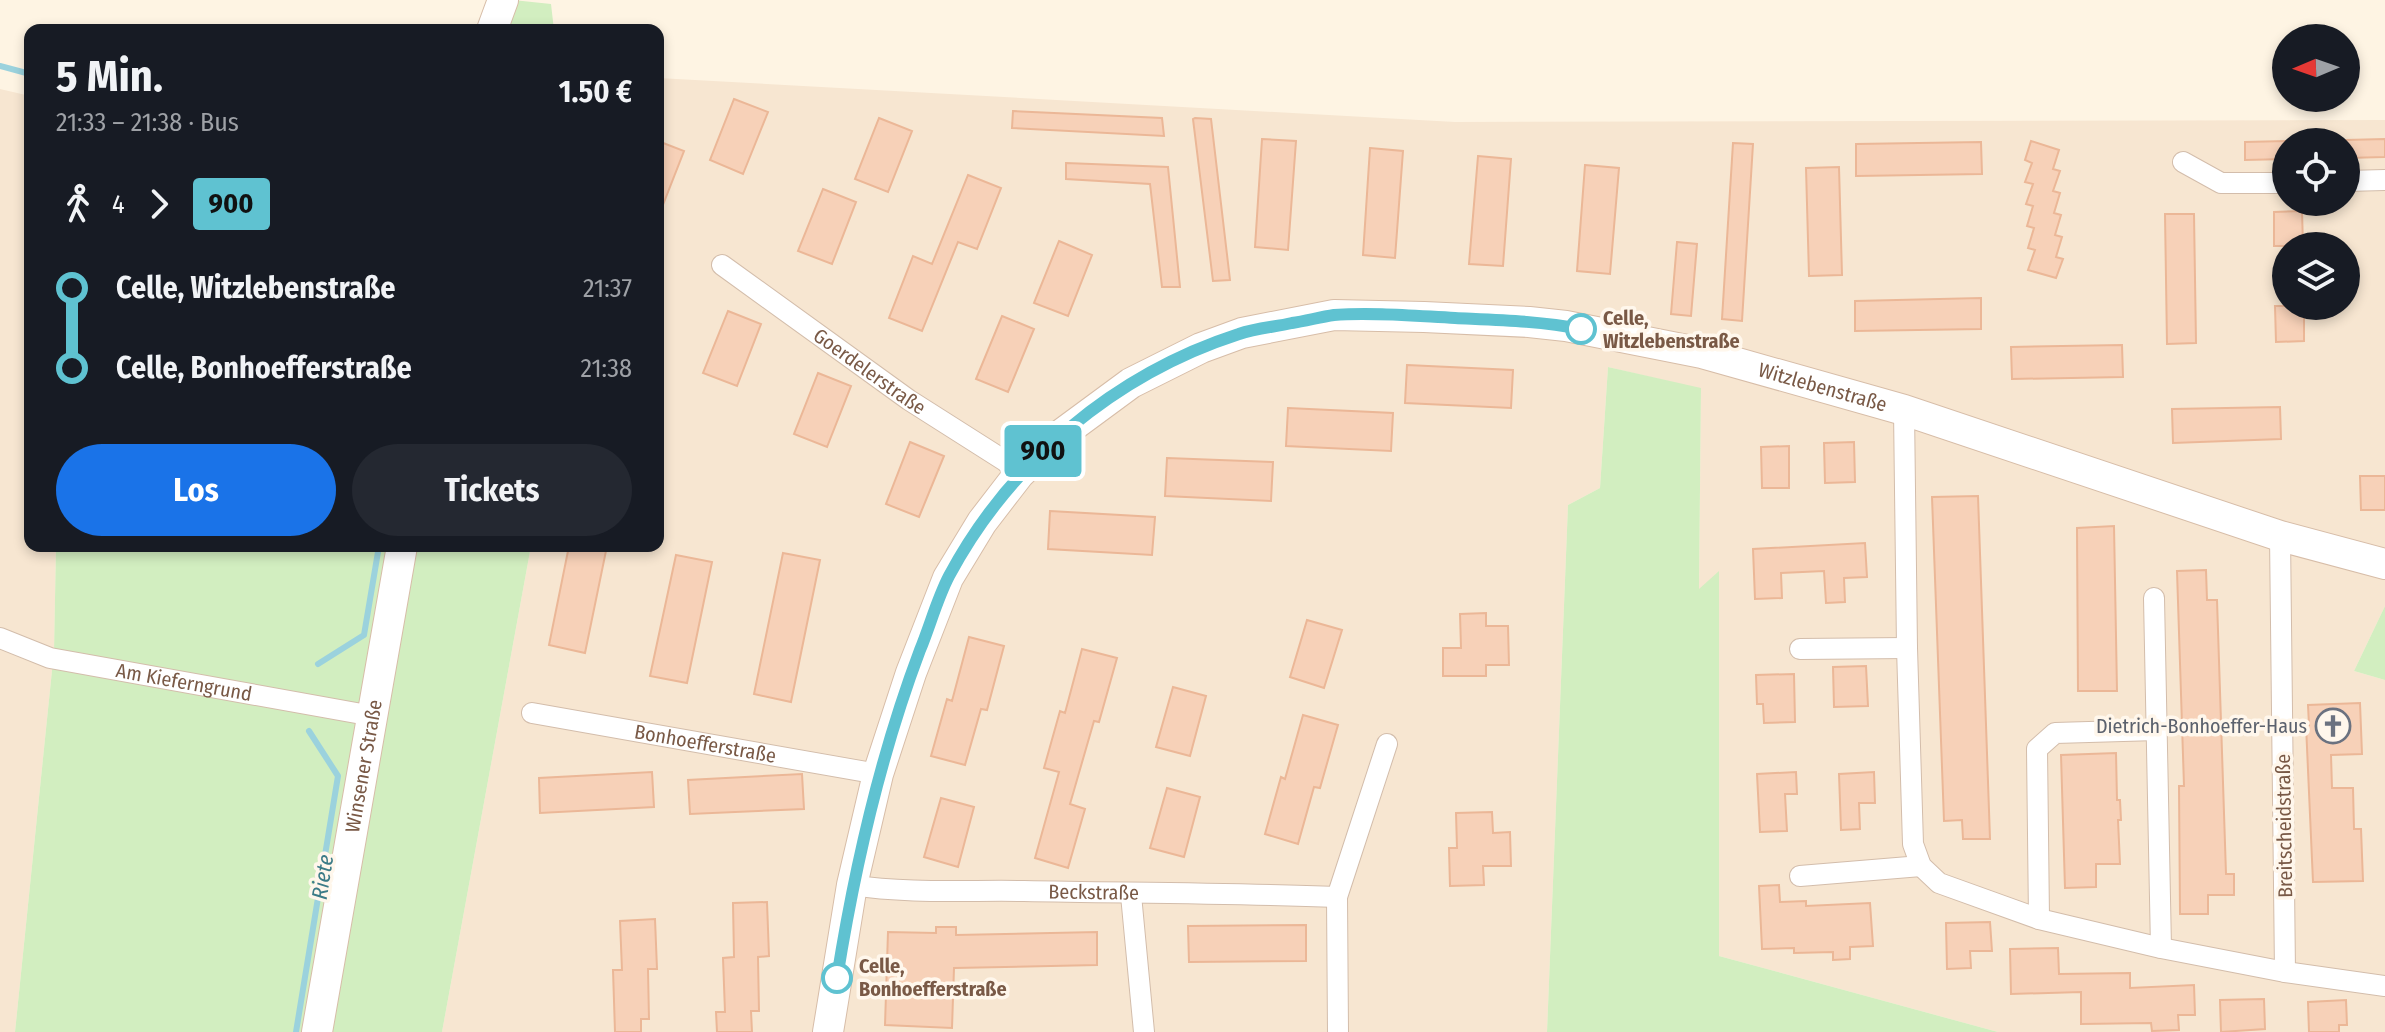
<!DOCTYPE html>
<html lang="de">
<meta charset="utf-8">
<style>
:root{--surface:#171b24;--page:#242831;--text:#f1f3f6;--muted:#9ea1a6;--accent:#1a73e8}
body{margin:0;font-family:"Fira Sans Condensed",sans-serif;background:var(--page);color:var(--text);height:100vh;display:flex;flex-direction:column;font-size:30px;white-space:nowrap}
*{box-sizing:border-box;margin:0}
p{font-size:26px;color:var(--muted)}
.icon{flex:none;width:44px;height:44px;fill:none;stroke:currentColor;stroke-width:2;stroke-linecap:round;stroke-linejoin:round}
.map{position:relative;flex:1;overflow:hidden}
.panel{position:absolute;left:24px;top:24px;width:640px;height:528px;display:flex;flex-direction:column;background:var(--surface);border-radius:16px;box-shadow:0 4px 12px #0003}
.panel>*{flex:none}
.badge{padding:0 16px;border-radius:6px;font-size:28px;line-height:52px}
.needle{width:52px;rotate:268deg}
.buttons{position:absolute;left:2272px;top:24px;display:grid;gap:16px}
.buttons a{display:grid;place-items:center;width:88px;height:88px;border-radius:50%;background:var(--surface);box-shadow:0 4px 12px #0003;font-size:40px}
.map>.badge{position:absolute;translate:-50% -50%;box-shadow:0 0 0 4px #fff}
.legs{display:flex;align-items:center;gap:12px;height:88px;padding:0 32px;font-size:26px}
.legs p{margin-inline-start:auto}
.head{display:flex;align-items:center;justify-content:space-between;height:136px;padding:0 32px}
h1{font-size:44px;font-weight:700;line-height:60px}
.button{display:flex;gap:16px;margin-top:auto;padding:16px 32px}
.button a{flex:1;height:92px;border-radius:48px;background:var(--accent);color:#fff;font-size:32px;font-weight:700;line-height:92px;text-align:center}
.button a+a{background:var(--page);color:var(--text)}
ul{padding:0 32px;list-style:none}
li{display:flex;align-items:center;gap:28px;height:80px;font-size:30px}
li i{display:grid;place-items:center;width:12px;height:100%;margin:0 10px;background:currentColor}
li i::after{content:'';width:20px;height:20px;margin:-10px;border:6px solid;border-radius:50%;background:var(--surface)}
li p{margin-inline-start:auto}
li:first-child i{background:linear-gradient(#0000 50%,currentColor 0)}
li:last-child i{background:linear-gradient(currentColor 50%,#0000 0)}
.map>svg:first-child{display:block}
.residential{fill:#f7e6d1;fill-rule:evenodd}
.green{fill:#d2eec0}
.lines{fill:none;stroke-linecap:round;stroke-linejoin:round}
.stream{stroke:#9bd2dd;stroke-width:6}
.building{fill:#f7d1b8;stroke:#ebb797;stroke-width:2}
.street-casing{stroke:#d3bdab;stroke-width:22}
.secondary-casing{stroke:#d7bda8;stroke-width:32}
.street{stroke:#fff;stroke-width:20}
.secondary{stroke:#fff;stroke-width:30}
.line-1-casing{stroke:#fff;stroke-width:18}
.line-1{stroke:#5fc2d1;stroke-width:12}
.stop-1-dot{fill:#fff;stroke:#5fc2d1;stroke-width:4}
.labels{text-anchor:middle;stroke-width:7;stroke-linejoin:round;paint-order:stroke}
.stop-label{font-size:20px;font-weight:bold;fill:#795946;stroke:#fff7ec;text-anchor:start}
.street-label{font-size:20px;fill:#795946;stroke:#fff7ec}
.worship-label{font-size:20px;fill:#5b616d;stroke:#fff7ec;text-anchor:end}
.water-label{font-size:22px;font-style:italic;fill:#3b7b87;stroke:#fff7ec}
</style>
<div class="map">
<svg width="2385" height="1032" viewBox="0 0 2385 1032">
<rect width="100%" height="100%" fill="#fef4e3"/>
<!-- residential -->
<path class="residential" d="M658,78L1455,122L2385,120V606L2354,671L2385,680V1032H1998L1719,956V573L1699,590L1701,389L1608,367L1600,488L1568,505L1547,1032H442L531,546H658ZM2286,142H2346V202H2286ZM2286,246H2346V306H2286Z
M0,89L30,96V546H56L54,651L15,1032H0Z"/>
<!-- green -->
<path class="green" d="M513,0L551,4L554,30H509Z
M1608,367L1701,388L1699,589L1719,571V956L1998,1032H1547L1568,505L1600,488Z
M56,546H531L442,1032H15L54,651Z
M2385,606V680L2354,671Z"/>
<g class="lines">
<!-- stream -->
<path class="stream" d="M0,66L30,74
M318,664L364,635L379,546
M296,1032L338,776L309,731"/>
</g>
<!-- building -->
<path class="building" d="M734,99L768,112L743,174L710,160Z
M1013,111L1162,118L1164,136L1012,128Z
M879,118L912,131L888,192L855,179Z
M1195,118L1211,119L1230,280L1213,281L1193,119Z
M1262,139L1296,141L1288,250L1255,247Z
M2385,139V157L2346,158V140Z
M658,141L684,151L659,215L658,214Z
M2031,141L2059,150L2053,169L2060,171L2053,191L2060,193L2054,213L2061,215L2055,235L2062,237L2056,257L2063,259L2056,278L2028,270L2035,250L2028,248L2034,228L2027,226L2033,206L2026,204L2033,184L2025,182L2032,163L2025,160Z
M2286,141V159L2245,160V142Z
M1981,142L1982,174L1856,176V144Z
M1733,143L1753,144L1742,321L1722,319Z
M1370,148L1403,151L1395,258L1363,255Z
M1478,156L1511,159L1503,266L1469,264Z
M1066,163L1168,167L1180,287H1162L1150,184L1066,179Z
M1585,165L1619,168L1610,274L1577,271Z
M1839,167L1842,275L1809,276L1806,168Z
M968,175L1001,188L977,249L958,242L922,331L889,318L913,256L932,264Z
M823,189L856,202L832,264L798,251Z
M2302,211L2303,246H2274V212Z
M2165,214H2194L2196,343L2167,344Z
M1059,241L1092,255L1068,316L1034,303Z
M1677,242L1697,244L1691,316L1671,314Z
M1981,298V329L1855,331V301Z
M2275,306H2304V341L2276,342Z
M728,311L761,324L737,386L703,373Z
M1002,316L1034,329L1008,392L976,379Z
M2122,345L2123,377L2012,379L2011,347Z
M1407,365L1513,370L1511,408L1405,403Z
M818,373L851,386L827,447L794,434Z
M2280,407L2281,439L2173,443L2172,409Z
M1288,408L1393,413L1391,451L1286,446Z
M910,442L944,456L919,517L886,504Z
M1854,442L1855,482L1825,483L1824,443Z
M1789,446V488H1762L1761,447Z
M1167,458L1273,462L1271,501L1165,496Z
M2360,476H2385V510H2361Z
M1978,496L1990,839H1963L1962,820L1944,821L1932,497Z
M1050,511L1155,517L1152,555L1048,549Z
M2114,526L2117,691H2078L2077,528Z
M1865,543L1867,577L1844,578L1845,602L1826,603L1824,571L1781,573L1782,598L1755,599L1753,549Z
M569,546H607L585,653L549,645Z
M783,553L820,560L791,702L754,694Z
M676,555L712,562L687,683L650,676Z
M2206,570L2207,600H2217L2226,874H2234V895H2208V914H2180L2179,786H2184L2177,571Z
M1486,613V626H1508L1509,665H1486V676H1443V648H1461L1460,614Z
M1307,620L1342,630L1324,688L1290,677Z
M969,637L1004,646L987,710L981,709L965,765L931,756L947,699L952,701Z
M1082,649L1117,658L1099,722L1094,721L1070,804L1085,809L1068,868L1035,858L1059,772L1044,768L1060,711L1065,713Z
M1866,666L1868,706L1834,707L1833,667Z
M1794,674L1795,722L1764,723L1763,704H1757L1756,675Z
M1173,687L1206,696L1190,756L1156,747Z
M2360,703L2362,754L2331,755L2332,788H2353L2354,829H2361L2363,881L2313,882L2306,725H2309L2308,705Z
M1303,715L1338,725L1320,788L1314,787L1298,844L1265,834L1281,777L1285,779Z
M2116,753L2117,800H2120L2121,820H2118L2120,864H2096V887L2065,888L2061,755Z
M652,772L654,807L540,813L539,778Z
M1796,772L1797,794H1785L1787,831L1760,832L1757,774Z
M1874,772L1875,803H1859L1860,829L1841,830L1839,774Z
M802,774L804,809L690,814L688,780Z
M1167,788L1200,797L1184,857L1150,848Z
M941,798L974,807L958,867L924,857Z
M1492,812L1493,833L1510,832L1511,866H1483L1484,885L1450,886L1449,848H1457L1456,813Z
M1779,885L1780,902L1806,901V906L1870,903L1873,946L1850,947V959L1833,960V952L1794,953V948L1762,949L1759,886Z
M767,902L769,956L758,957L759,1011H751L752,1032H717L716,1012H725L723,958L734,957L733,903Z
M655,919L657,969H648L649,1019H641V1032H615L613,970H622L620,921Z
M1990,922L1992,951H1970L1971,968L1947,969L1946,923Z
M1306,925V961L1189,962L1188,926Z
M936,927H956V935L1097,932V965L954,968L952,1028L885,1025L888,932L936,933Z
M2058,948L2059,974L2130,973V988L2194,985L2195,1015H2178L2179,1030L2152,1031L2151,1023L2081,1024V992L2011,994L2010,949Z
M2264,999L2265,1029L2221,1032L2220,1000Z
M2346,1000L2347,1025H2339V1032H2309L2308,1002Z"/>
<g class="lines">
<!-- street casing -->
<g class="street-casing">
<g id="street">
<path d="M2183,162L2221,183H2286"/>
<path d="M2346,181L2385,180"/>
<path id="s1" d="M722,265L909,400L1005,461L1019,474"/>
<path d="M1904,410L1907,648L1913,844L1921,866L1939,883L2039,919L2161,948L2285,972L2280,536"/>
<path d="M2154,598L2161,948"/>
<path id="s2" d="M0,638L50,658L373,716"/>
<path d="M1800,649L1907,648"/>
<path id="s3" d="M532,713L878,774"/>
<path d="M1800,876L1921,866"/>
<path id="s4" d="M852,885C908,894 967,890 1024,891C1128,893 1232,893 1337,897"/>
<path d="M1131,895L1144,1032"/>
<path d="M2039,919L2037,749L2055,733L2157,730"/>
<path d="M2285,972L2385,986"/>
<path d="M1338,1032L1337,897L1387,744"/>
</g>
</g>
<!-- secondary casing -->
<g class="secondary-casing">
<g id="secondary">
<path d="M492,30L503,0"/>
<path id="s5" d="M317,1032L402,546"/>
<path id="s6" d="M828,1032L852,885L878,774L911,673L948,578L982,522L1019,474L1055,439L1131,383L1201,348L1242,333L1334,315L1424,317L1529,322L1566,326L1702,353L1904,410L2280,536L2385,564"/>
</g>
</g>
<!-- street -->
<use href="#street" class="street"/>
<!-- secondary -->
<use href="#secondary" class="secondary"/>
</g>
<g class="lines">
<!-- line-1 casing -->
<g class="line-1-casing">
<path id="line-1" d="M837,978C855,865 880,756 920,650C930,626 937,599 949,576C1010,462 1115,374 1239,334C1256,328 1275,327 1292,323C1306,321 1320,317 1334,315C1373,312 1416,316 1455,318C1497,320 1540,321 1581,329"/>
</g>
<!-- line-1 -->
<use href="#line-1" class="line-1"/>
</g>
<!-- icons -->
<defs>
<g id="church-ring" transform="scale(1.8)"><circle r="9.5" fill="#fff7ec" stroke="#6b7280" stroke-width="1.5"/><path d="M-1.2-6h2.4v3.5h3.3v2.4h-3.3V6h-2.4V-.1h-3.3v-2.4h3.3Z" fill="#6b7280"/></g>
</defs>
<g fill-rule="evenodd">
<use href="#church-ring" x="2333" y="726"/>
</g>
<!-- markers -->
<g class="stop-1-dot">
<circle cx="1581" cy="329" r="14"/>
<circle cx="837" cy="978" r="14"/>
</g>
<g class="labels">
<!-- stop labels -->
<g class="stop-label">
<text x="1603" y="325">Celle,<tspan x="1603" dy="23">Witzlebenstraße</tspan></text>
<text x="859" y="973">Celle,<tspan x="859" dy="23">Bonhoefferstraße</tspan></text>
</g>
<!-- street labels -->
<g class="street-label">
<text dy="7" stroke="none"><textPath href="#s1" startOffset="182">Goerdelerstraße</textPath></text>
<text dy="7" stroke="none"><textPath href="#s6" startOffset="1454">Witzlebenstraße</textPath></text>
<text dy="7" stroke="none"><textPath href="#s2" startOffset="190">Am Kieferngrund</textPath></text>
<text dy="7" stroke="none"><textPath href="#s3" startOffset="176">Bonhoefferstraße</textPath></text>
<text dy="7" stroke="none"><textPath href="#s5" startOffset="270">Winsener Straße</textPath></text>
<text transform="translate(2284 826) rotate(-91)" y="7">Breitscheidstraße</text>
<text dy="7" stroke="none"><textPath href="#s4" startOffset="242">Beckstraße</textPath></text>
</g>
<!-- worship labels -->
<g class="worship-label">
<text x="2307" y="733">Dietrich-Bonhoeffer-Haus</text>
</g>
<!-- water labels -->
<g class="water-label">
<text transform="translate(322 877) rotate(-81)" y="8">Riete</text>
</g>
</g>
</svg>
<div class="buttons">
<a><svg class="needle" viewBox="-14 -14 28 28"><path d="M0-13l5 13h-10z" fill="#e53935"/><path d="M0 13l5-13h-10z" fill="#9ea1a6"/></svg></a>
<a><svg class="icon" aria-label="locate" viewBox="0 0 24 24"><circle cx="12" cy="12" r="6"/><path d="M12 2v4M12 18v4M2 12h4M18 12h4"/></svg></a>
<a><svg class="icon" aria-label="layers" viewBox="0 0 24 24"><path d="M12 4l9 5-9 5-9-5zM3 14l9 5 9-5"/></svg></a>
</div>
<b class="badge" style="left:1043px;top:451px;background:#5fc2d1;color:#111">900</b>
<section class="panel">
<div class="head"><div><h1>5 Min.</h1><p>21:33 – 21:38 · Bus</p></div><b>1.50 €</b></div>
<div class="legs"><svg class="icon" aria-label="walk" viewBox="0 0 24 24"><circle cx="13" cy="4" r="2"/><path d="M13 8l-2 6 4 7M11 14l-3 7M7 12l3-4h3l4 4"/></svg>4<svg class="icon" aria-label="forward" viewBox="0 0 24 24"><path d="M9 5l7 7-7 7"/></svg><b class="badge" style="background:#5fc2d1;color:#111">900</b></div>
<ul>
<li><i style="color:#5fc2d1"></i><b>Celle, Witzlebenstraße</b><p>21:37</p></li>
<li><i style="color:#5fc2d1"></i><b>Celle, Bonhoefferstraße</b><p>21:38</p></li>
</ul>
<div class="button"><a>Los</a><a>Tickets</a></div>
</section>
</div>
